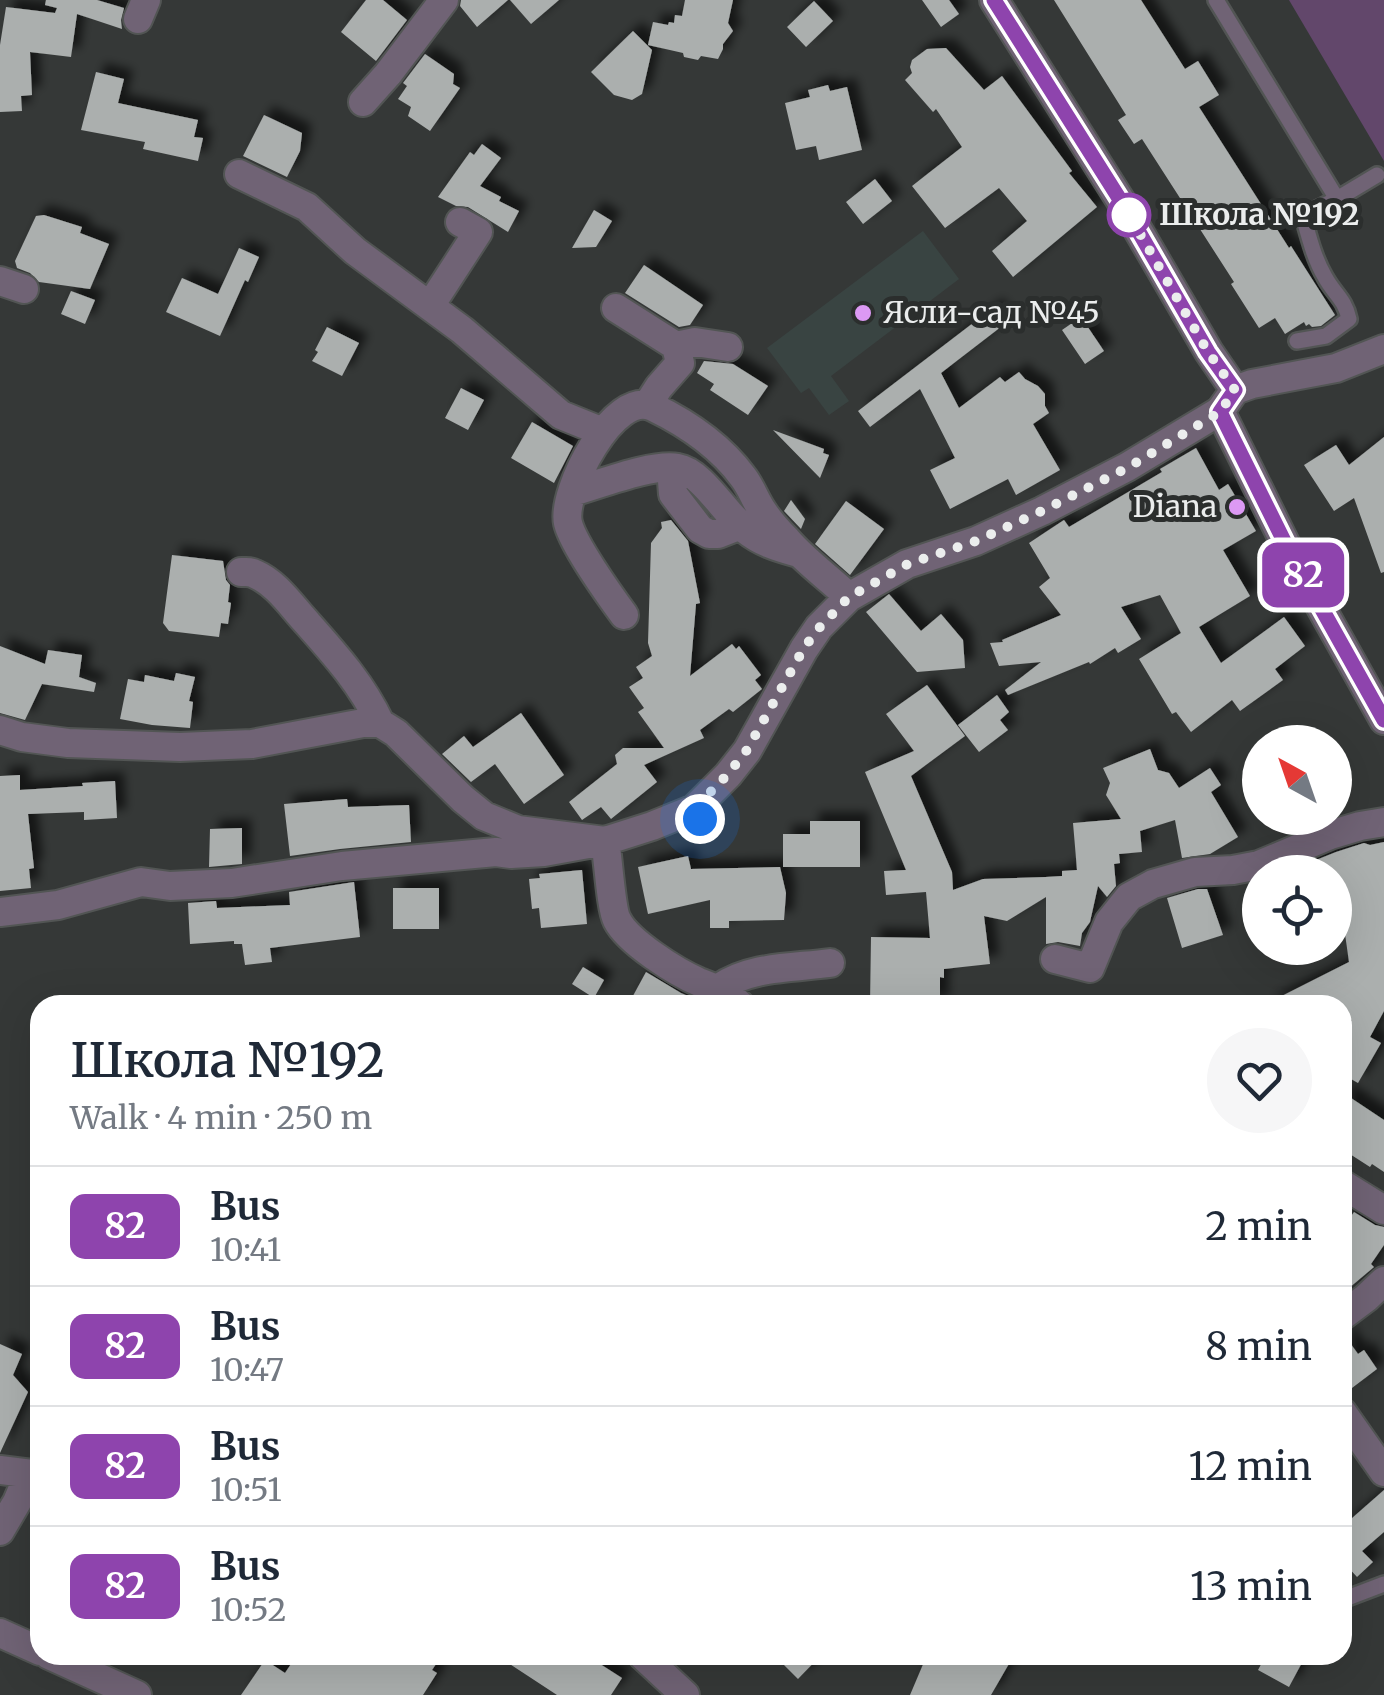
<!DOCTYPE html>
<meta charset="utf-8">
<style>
:root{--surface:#fff;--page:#f6f6f7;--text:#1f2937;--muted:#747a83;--line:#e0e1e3}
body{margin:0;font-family:Merriweather,serif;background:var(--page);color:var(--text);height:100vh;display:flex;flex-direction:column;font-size:38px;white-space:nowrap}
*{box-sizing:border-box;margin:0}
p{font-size:32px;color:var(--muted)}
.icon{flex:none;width:55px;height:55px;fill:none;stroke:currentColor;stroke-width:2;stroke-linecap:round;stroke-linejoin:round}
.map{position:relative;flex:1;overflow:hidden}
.drawer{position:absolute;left:30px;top:995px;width:1322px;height:670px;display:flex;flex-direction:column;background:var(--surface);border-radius:30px;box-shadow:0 10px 40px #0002}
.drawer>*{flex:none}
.badge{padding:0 20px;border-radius:15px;font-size:35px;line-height:65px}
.needle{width:65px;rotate:320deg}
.buttons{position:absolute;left:1242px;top:725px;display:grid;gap:20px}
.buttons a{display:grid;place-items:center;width:110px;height:110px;border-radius:50%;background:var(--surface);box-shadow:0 10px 40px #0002;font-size:50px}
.you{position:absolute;width:50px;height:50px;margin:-25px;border:8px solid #fff;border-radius:50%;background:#1a73e8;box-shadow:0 0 0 15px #1a73e833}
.map>.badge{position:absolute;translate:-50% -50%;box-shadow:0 0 0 5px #fff}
.round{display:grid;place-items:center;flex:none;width:105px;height:105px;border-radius:52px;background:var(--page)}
.overview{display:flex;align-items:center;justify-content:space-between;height:170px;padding:0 40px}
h1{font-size:48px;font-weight:600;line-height:75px}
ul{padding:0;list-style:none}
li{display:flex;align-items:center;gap:30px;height:120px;padding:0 40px;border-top:2px solid var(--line)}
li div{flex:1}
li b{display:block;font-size:38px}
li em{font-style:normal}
li .badge{min-width:110px;font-weight:700;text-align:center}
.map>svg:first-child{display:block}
.built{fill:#394442}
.pitch{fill:#62476b}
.building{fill:#abafae;filter:url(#shadow)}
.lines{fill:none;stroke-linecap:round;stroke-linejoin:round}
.service-casing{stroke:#525554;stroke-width:20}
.minor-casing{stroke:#525554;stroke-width:32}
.tertiary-casing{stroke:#525554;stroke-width:32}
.service{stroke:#706375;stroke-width:15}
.minor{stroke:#706375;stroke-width:28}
.tertiary{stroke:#706375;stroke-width:28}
.line-casing{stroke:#fff;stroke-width:22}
.line{stroke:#8e44ad;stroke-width:15}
.walk{stroke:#ebeded;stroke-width:10;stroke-dasharray:0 18}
.stop-dot{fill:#fff;stroke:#8e44ad;stroke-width:5}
.poi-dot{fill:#dc99f4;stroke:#2b2e2d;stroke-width:4}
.labels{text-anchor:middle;stroke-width:10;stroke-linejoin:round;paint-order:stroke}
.stop-label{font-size:30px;font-weight:bold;fill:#ebeded;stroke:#2b2e2d;text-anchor:start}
.poi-label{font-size:30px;fill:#ebeded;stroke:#2b2e2d;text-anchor:start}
</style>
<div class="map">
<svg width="1384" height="1695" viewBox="0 0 1384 1695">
<defs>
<filter id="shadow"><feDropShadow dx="9" dy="-9" stdDeviation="5" flood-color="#0009"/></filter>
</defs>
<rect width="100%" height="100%" fill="#353837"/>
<!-- built -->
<path class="built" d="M923,231L959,279L831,376L849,401L829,415L809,388L801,393L767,348Z"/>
<!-- pitch -->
<path class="pitch" d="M1289,0H1384V161Z"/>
<!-- building -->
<path class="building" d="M46,0H97L124,8L121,20L122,29L77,14L71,57L30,52L32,95L21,96L22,111L0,112V45L6,7L55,13L57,8L45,5Z
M366,0H383L407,20L376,61L341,32Z
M461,0H508L477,27L460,6Z
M510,0H559L531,24Z
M685,0H733L728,23L733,31L723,44V49L718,59L701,56L698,60L684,57L683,53L648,45L653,22L668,25L669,22L674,23L675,15L682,16Z
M922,0H949L959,14L941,27Z
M1054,0H1141L1185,69L1198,61L1219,95L1199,107L1289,248L1291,246L1335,315L1321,326L1312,327L1309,324L1306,326L1304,322L1285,334L1275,318L1259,328L1231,284L1234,282L1142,139L1134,144L1118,120L1126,115Z
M814,1L833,21L806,47L787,27Z
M633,31L652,50L642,94L632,100L614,95L591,72Z
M946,48L984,90L1002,76L1072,171L1069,173L1097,207L1013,277L992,251L1027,221L999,188L945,228L912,186L962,147L936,109L933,112L905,80L912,73L910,67L912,60L927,49Z
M425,54L454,74L453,84L460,88L430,131L408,116L411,107L398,99L407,86L403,83Z
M96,72L124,79L118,103L198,120L194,137L203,138L198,161L143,149L145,142L81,130Z
M828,85L830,91L847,87L862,150L819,160L816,146L796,150L785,103L810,97L808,90Z
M264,115L302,133L300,151L287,177L243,156Z
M482,144L501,158L480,186L501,197L499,201L519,211L508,232L468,207L456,206L438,197L470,152L474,155Z
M875,179L892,201L863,224L846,202Z
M594,210L612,221L596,247L572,248Z
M44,215L82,227L80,233L109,244L90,289L39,282L30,273L17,268L15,261L36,216Z
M239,248L259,257L248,282L245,280L220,336L166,312L182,278L218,294Z
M644,265L703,305L690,325L679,327L625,293Z
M71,291L95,300L85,324L61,314Z
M994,307L1006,323L941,373L959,408L1000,377L1005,382L1019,372L1025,379L1038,386L1045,394V406L1049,413L1033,424L1060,470L1016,495L1008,479L950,509L930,470L955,458L920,389L870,427L858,411Z
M1081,317L1104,351L1085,364L1062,330Z
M327,327L359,343L342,376L312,361L318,352L315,350Z
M704,361L733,364L768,386L748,415L710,390L714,384L697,373Z
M461,388L484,400L468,430L445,418Z
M532,422L573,446L554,483L511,458Z
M773,430L824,449L823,453L829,455L820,478Z
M1384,437V572L1381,573L1354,498L1334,511L1304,465L1336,445L1349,465Z
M1196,448L1219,490L1228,484L1256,531L1223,550L1250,596L1199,627L1221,663L1284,617L1305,646L1275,669L1283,680L1240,711L1232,700L1191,732L1176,712L1172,714L1139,659L1181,633L1160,595L1121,607L1141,639L1118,653L1115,648L1090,664L1089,662L1008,695L1005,690L1041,662L999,666L990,643L1003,642L1002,640L1061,615L1039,587L1050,578L1029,543L1064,520L1069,527L1162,472L1160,469Z
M791,500L805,519L801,529L784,511Z
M846,501L884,529L850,575L815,544Z
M671,520L688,541L700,603L696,604L690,676L732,644L736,649L739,646L761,675L755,680L762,689L733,712L729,709L700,730L704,738L644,765L657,782L611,819L601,807L582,820L569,802L617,764L615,755L623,748H664L638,712L644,708L629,687L643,678L636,667L652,656L648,643L651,543L662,528L661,522Z
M172,555L223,561L226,580L230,585L228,602L231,603L228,624L221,623L219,637L169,631L163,623Z
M889,594L921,631L941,614L963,640L965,668L917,672L866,612Z
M0,646L45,664L48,650L82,655L79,677L96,683L94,692L42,684L25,720L0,713Z
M176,673L195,677L189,701L193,702L190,728L152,725L120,719L128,679L144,682L145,675L174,681Z
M927,685L965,736L911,776L952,872L953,890L983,879L1046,877L1062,876V871L1077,870L1073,823L1121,819L1106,795L1110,783L1103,768L1150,749L1158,770L1169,773L1179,788L1210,768L1221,785L1211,792L1238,837L1210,854L1182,858L1175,820L1140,831L1142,852L1119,854L1120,863L1114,864L1116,886L1107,897L1098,886L1090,922L1082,933L1080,946L1058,942L1046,944V897L1007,921L984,916L990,964L944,969V978L940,977V1005H870L871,937L930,938L926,892L886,895L884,871L906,870L865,772L914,751L886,714Z
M997,695L1009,712L1000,720L1008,730L979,752L958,725Z
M521,713L564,775L524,804L495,764L471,782L442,754L464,736L473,747Z
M20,775V790L83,786L82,783L115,781L117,818L84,820V812L28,814L34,868L29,869L31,888L0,891V776Z
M347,799L348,807L409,805L411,842L340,849L290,856L284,804Z
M810,821H860V867H783V834H810Z
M242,828V864L209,867L210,829Z
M1384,842V1011L1370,1037L1381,1043L1358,1083L1342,1074V1037L1352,1020L1342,1015V1005H1264L1349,962L1339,892L1335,894V872H1286L1336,852L1364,843L1370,845Z
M688,856L691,869L780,867L786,893L784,920L729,921V928H710V900L648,914L638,867Z
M582,870L587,924L541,928L539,908L532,909L529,879L540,878L539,874Z
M354,882L360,937L270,948L272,962L245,965L242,944H234V941L190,944L188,903L216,901L217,908L290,905L289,892Z
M393,888H439V929H393Z
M1198,889H1207L1223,935L1182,948L1167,898Z
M583,967L604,980L594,998L572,984Z
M646,972L681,993L709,1005H628Z
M1342,1092L1384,1120V1172L1372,1164L1370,1167L1342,1149Z
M1354,1212L1375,1225L1384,1227V1245L1371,1264L1374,1267L1342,1294V1229Z
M1343,1333L1358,1354L1364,1350L1377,1369L1352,1388L1342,1375Z
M0,1344L22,1354L13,1375L28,1392L0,1453Z
M1384,1490V1532L1362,1551L1373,1562L1357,1577L1346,1565L1342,1568V1530L1349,1536L1350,1535L1343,1526Z
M297,1655H442L432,1670L437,1673L423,1695H241L265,1660L285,1673Z
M496,1655H586L622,1678L611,1695H557Z
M795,1655H821L798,1679L784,1665Z
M927,1655H1014L991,1695H910Z
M1266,1655H1306L1289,1687L1258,1670Z"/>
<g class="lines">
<!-- service casing -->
<g class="service-casing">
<path id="service" d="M1216,0L1337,199L1313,211L1305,223C1310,241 1315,260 1325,277C1334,294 1345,299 1349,319L1326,336L1297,341
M1337,199L1377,175
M1342,1600L1384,1584"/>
</g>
<!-- minor casing -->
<g class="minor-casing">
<path id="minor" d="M138,19L146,0
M363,102L388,74L444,0
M239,174L307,207L355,251L462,330L561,415L603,432
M0,281L24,289
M430,306L478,232L460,222
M616,308L676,346L680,363L659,387L648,404
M676,346L695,342L728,347
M671,468L673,494L700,529L709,534H718L741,525
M572,492C598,485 652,463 678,468C702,472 726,515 746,530C761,542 777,547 795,552
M241,572C248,572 249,571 255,574C274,582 288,601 301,616C331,650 361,682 380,723
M624,615C610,596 573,544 568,523C561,492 614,388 653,407C686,423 721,447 743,477C751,487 755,500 762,510C769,521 778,531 787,540C805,561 829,578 849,597
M0,730L22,737L68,743L180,747L252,744L363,723H380L396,733L463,799L484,816L518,830L605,841C608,856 611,909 617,920C628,942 676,972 699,982C715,988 727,993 740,1005
M0,912L58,905L141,882L170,886L232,883L342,866L496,852L511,854L544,852L605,841L652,826L694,809L728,775L747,751L804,649L819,627L849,597L907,564L976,541L1042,511L1127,467L1220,411
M1055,959L1090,968L1109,922L1129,897L1153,884L1195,872L1233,870L1259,865L1330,835L1360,826L1384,822
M719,988C750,966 793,968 830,963
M1342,1184L1384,1210
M1342,1316L1366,1298L1384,1281
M1342,1412L1384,1472
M0,1470L40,1475
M0,1531L17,1502L29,1474
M0,1633L40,1651
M49,1655L137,1695
M642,1655L685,1695"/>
</g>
<!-- tertiary casing -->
<g class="tertiary-casing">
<path id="tertiary" d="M994,0L1124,206L1209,352L1235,390
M1235,390L1220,411L1285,543L1384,720
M1235,390L1252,384L1336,368L1384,349"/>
</g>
<!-- service -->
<use href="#service" class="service"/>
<!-- minor -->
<use href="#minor" class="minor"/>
<!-- tertiary -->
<use href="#tertiary" class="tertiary"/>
</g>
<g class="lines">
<!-- line casing -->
<g class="line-casing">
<path id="line" d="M994,0L1124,206L1208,352L1235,390L1220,412L1285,543L1384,720"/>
</g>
<!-- line -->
<use href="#line" class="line"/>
<!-- walk -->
<path class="walk" d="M700,819L694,809L728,774L747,750L804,648L819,628L849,597L908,564L976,541L1042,511L1127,468L1220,412L1235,390L1208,352L1124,206L1129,215"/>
</g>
<!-- markers -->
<circle class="stop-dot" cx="1129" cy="215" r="20"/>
<g class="poi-dot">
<circle cx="863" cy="313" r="10"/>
<circle cx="1237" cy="507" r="10"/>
</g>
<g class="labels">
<!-- stop labels -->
<g class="stop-label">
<text x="1159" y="225">Школа №192</text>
</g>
<!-- poi labels -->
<g class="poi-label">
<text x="883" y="323">Ясли-сад №45</text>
<text x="1217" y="517" text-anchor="end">Diana</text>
</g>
</g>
</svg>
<div class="buttons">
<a><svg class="needle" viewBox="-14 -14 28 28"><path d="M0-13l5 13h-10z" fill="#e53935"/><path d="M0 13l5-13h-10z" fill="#747a83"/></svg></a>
<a><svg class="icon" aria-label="locate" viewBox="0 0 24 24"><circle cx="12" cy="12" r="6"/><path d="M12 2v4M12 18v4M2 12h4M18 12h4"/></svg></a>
</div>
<div class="you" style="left:700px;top:819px"></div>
<b class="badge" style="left:1303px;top:575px;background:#8e44ad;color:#fff">82</b>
<section class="drawer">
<div class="overview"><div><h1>Школа №192</h1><p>Walk · 4 min · 250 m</p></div><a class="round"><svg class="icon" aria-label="heart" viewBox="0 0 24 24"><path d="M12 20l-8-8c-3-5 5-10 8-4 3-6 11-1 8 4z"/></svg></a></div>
<ul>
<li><span class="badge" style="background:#8e44ad;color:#fff">82</span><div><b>Bus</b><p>10:41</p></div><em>2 min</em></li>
<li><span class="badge" style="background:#8e44ad;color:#fff">82</span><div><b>Bus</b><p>10:47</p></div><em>8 min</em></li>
<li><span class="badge" style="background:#8e44ad;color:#fff">82</span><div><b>Bus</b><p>10:51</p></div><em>12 min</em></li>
<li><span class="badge" style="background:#8e44ad;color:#fff">82</span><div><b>Bus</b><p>10:52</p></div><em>13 min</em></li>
</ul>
</section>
</div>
